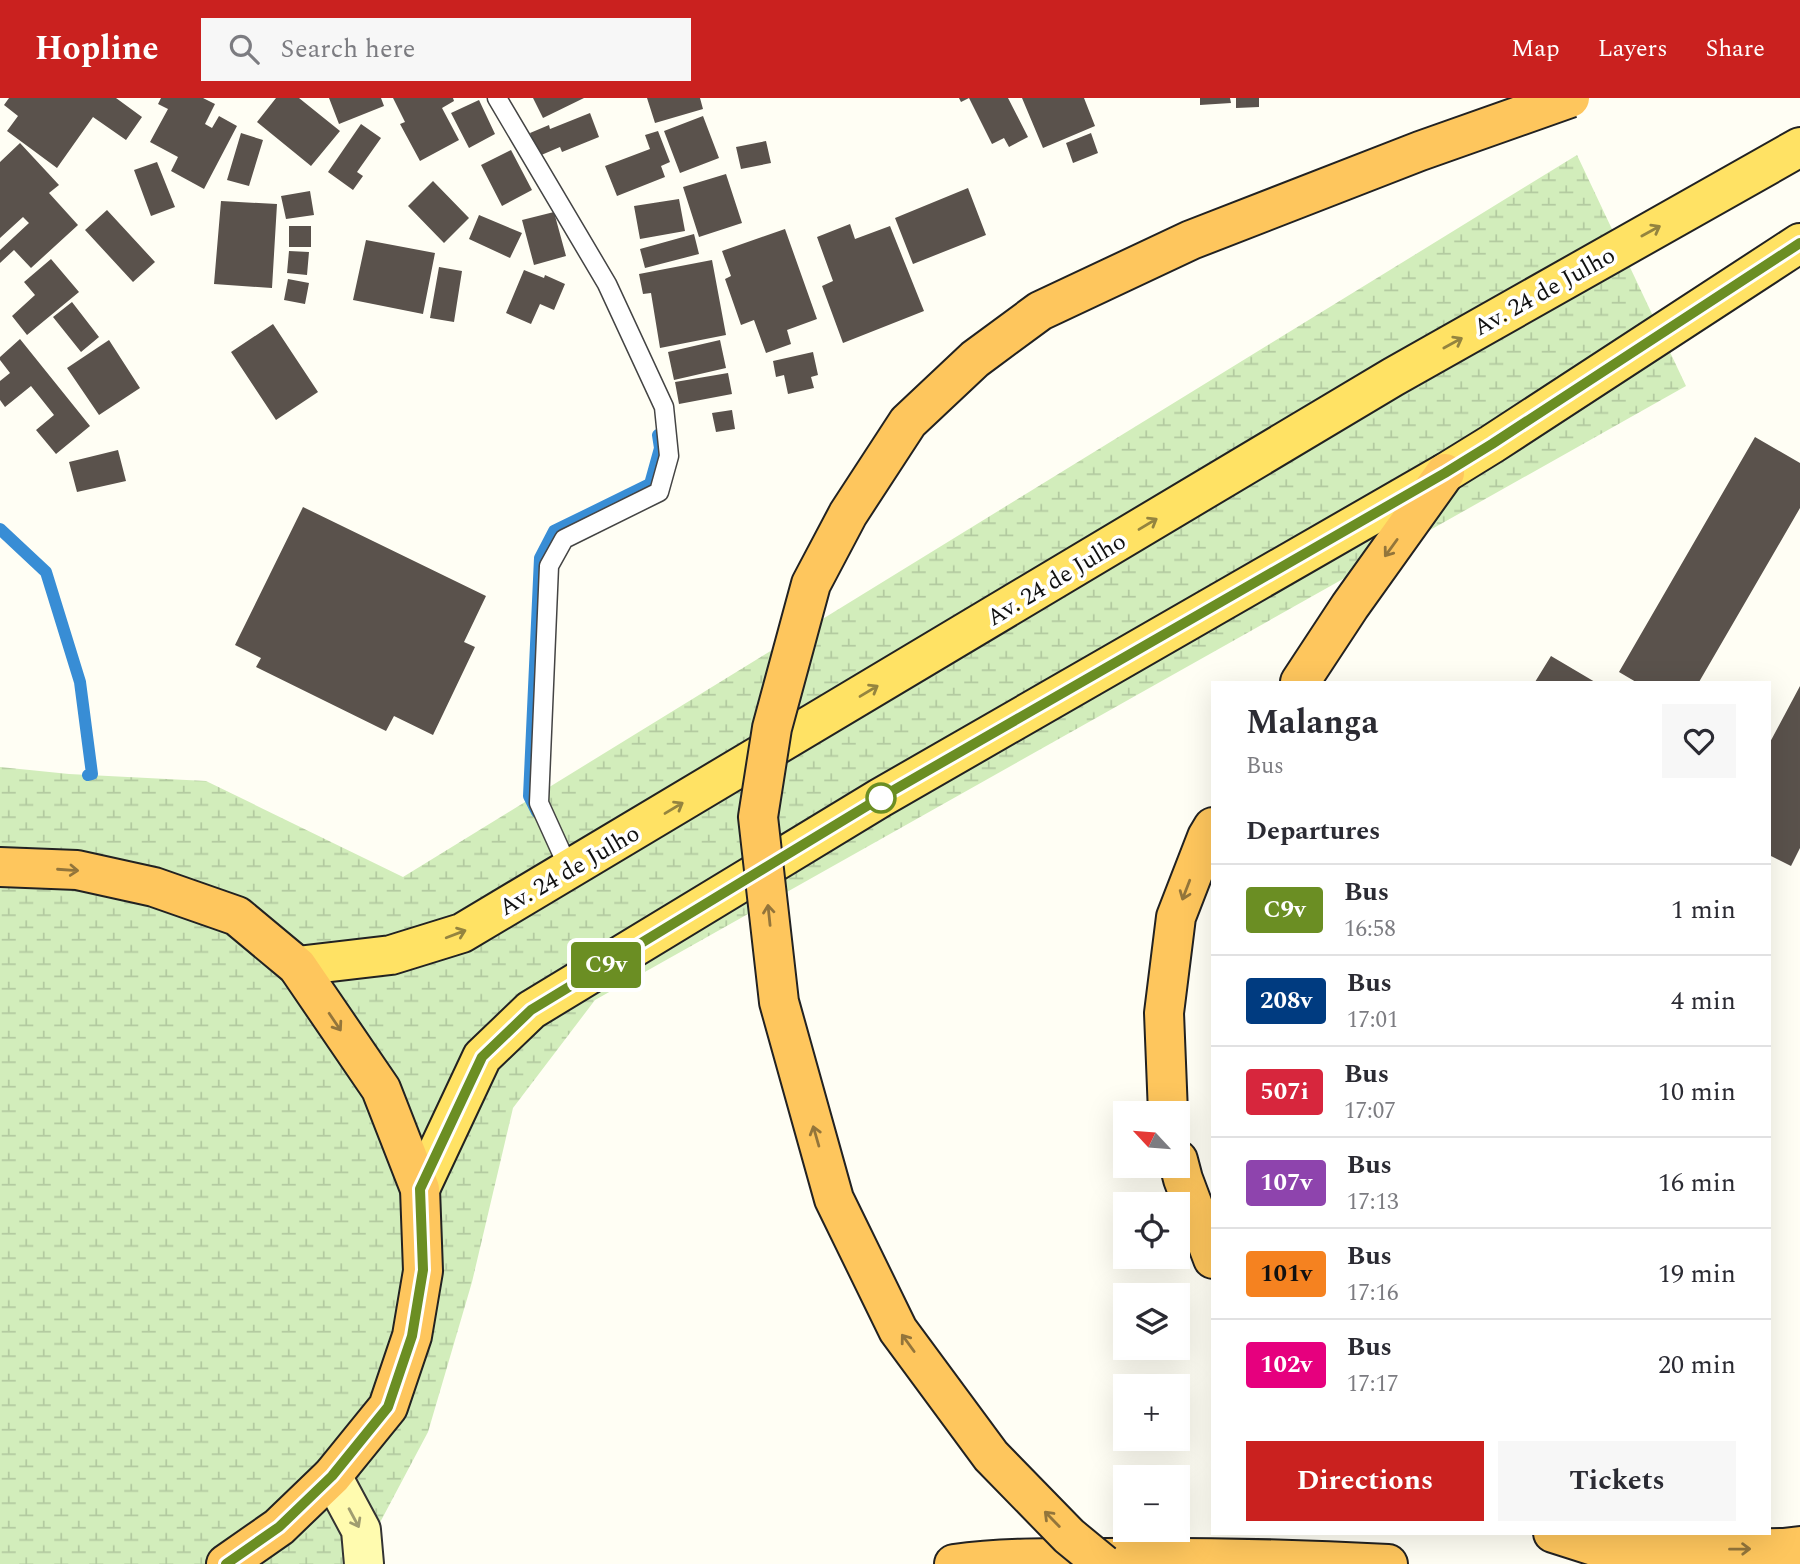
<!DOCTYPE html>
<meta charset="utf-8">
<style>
:root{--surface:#fff;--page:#f7f7f7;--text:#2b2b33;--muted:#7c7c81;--line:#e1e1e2;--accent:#ca211f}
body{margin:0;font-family:Spectral,serif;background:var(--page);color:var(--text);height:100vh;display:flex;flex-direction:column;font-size:26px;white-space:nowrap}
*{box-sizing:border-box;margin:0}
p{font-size:23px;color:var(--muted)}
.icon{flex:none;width:38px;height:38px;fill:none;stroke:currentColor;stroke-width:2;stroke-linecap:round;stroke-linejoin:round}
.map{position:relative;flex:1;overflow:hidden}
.drawer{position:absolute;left:1211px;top:583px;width:560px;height:854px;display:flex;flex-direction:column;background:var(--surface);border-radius:0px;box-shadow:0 7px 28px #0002}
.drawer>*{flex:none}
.badge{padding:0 14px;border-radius:5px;font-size:24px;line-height:46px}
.needle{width:46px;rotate:296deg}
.fabs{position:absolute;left:1113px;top:1003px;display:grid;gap:14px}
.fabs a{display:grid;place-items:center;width:77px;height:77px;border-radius:0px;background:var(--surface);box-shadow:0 7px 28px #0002;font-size:35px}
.map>.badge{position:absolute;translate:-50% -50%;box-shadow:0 0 0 4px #fff}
h2{padding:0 35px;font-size:26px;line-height:63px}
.round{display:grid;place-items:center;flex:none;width:74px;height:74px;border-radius:0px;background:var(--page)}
.overview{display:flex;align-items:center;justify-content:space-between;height:119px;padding:0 35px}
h1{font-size:33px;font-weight:700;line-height:52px}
.button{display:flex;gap:14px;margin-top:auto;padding:14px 35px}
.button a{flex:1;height:80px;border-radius:0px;background:var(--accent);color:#fff;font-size:28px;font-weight:700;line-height:80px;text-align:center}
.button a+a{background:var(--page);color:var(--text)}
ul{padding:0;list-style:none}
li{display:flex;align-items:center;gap:21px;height:91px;padding:0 35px;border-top:2px solid var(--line)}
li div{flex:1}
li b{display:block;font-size:26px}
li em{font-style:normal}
li .badge{min-width:77px;font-weight:700;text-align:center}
header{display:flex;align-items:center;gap:42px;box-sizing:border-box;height:98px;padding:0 35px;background:var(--accent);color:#fff}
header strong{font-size:33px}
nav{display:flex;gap:38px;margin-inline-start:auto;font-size:24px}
.search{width:490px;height:63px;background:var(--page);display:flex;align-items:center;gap:18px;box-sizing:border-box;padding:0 24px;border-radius:0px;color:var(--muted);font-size:26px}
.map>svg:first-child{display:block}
.wetland{fill:url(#wetland-marsh)}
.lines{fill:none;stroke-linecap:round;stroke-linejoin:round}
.stream{stroke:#388dd5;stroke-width:12}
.building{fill:#5a524c}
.service-casing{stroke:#444;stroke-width:21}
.secondary-casing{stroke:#333;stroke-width:42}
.primary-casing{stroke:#222;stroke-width:42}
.trunk-casing{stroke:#222;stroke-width:42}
.service{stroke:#fff;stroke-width:18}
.secondary{stroke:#fffbaf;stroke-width:38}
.primary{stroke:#ffe264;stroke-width:38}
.trunk{stroke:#fec65d;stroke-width:38}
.trunk-bridge-casing{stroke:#222;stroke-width:42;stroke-linecap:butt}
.trunk-bridge{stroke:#fec65d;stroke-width:38}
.oneway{stroke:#94843f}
.oneway2{stroke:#93753b}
.oneway3{stroke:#a09d70}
.line-casing{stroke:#fff;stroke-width:16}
.line{stroke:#6b8e23;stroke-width:10}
.stop-dot{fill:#fff;stroke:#6b8e23;stroke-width:3.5}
.labels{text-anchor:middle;stroke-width:7;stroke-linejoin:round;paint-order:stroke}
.street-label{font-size:24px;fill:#111;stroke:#fff}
</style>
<header>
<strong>Hopline</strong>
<div class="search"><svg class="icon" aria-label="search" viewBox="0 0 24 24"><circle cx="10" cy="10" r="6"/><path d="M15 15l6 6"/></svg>Search here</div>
<nav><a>Map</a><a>Layers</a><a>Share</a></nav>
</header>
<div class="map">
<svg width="1800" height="1466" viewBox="0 0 1800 1466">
<defs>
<pattern id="wetland-marsh" width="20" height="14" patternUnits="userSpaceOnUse" patternTransform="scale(1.75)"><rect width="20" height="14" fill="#d2edbb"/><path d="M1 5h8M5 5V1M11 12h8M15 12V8" fill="none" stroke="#b3caa0"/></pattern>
</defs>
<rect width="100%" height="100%" fill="#fffef4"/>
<!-- wetland -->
<path class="wetland" d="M1577,57L1686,288L595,902L513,1010L472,1184L428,1334L358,1466H0V669L69,676L206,683L403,779Z"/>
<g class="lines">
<!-- stream -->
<path class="stream" d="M0,431L46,474L80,584L92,676L88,677
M537,714L529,698L540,460L554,433L650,386L660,350L658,337"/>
</g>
<!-- building -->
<path class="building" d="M9,0H116L142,19L126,42L93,19L57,70L7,33L18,18L4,7Z
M161,0H203L215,6L205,26L212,30L219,18L237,28L204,91L171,73L178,59L150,44L168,11L158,6Z
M276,0H299L340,33L311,68L257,24Z
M329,0H381L384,8L339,26Z
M393,0H453L454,3L442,10L459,42L420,63L400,26L405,24Z
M533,0H584L543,20Z
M647,0H700L703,11L655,25Z
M959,0H1008L1028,39L1009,49L1004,40L992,46L969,0L961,4Z
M1022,0H1084L1095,28L1043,50Z
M1200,0H1230L1231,5L1200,7Z
M1236,0H1259V9L1236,10Z
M479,2L495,36L469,50L451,15Z
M590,15L599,39L562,54L560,49L539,58L530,35L549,27L550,31Z
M703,18L719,60L680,75L664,33Z
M361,26L381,40L357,74L363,78L353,92L328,74Z
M658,33L670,64L661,68L665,79L617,98L605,68L650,51L645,37Z
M241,35L263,42L249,88L227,82Z
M1091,35L1098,55L1073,65L1066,45Z
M766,43L771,65L741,71L736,49Z
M20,45L59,87L49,95L78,127L31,170L14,152L0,165V152L29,125L23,119L0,140V64Z
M511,52L532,92L502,108L481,67Z
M157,64L175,109L151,118L134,72Z
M726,76L742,125L699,139L683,89Z
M433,83L469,120L444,145L408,108Z
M968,90L986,137L913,166L895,120Z
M310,93L314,117L286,121L281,98Z
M679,101L685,133L640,141L634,108Z
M221,103L277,106L272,190L214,186Z
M107,112L155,164L133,184L85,132Z
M554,114L566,158L534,167L522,122Z
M479,117L522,135L510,160L469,141Z
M850,126L855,141L890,128L924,213L843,245L822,188L833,183L817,139Z
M289,128H311V149H289Z
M785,131L817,221L787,232L791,246L766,255L754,222L741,227L725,181L731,178L722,153Z
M694,136L699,156L645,170L640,151Z
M366,142L435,155L423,216L353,202Z
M289,153L309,154L307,177L287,175Z
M51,161L79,194L27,237L12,218L35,197L24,184Z
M712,162L726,237L660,250L651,195L643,196L639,176Z
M439,169L462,173L454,224L430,220Z
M524,172L544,180L545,177L565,186L554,212L540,206L531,226L506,215Z
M288,181L309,185L305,206L284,202Z
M72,204L99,239L81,254L53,219Z
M273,226L318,294L276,322L231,254Z
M20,241L90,328L56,356L36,332L54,317L31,288L5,309L0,302V283L10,275L0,262V259Z
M109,242L140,290L99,317L67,270Z
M720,242L726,270L674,282L668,254Z
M813,254L818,277L811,279L814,290L788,296L784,277L776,279L773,263Z
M728,275L732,296L679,306L675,284Z
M732,312L735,331L716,334L712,315Z
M1755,339L1800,365V410L1699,584H1636L1619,574Z
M118,352L126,383L77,394L69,364Z
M303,409L486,498L464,544L475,549L433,637L394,618L386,633L256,569L261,560L235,547Z
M1551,558L1595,584H1535Z
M1800,588V750L1791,768L1769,757V646Z"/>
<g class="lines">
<!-- service casing -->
<g class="service-casing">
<path id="service" d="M497,0L607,186L664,309L669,358L659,394L564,441L549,468L539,705L569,771"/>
</g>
<!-- secondary casing -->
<g class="secondary-casing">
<path id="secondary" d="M332,1378L361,1432L364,1466"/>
</g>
<!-- primary casing -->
<g class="primary-casing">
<path id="primary" d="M297,868L391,857L462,835L1393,279L1800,49
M420,1091L482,959L531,912L880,700L1445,375L1492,346L1800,145"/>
</g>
<!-- trunk casing -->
<g class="trunk-casing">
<path id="trunk" d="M1300,584L1350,508L1445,375
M0,769L77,772L154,789L237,818L297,868L381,991L420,1091L423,1173L412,1238L388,1309L332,1378L279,1429L226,1466
M1168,1015L1164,915L1176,819L1207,739L1213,729
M1178,1062L1183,1081L1213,1161
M1553,1435L1594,1448L1680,1452L1783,1450L1800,1448
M954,1466C1004,1459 1054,1460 1104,1460C1199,1459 1293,1461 1388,1466"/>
</g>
<!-- service -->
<use href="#service" class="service"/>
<!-- secondary -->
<use href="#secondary" class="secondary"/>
<!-- primary -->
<use href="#primary" class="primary"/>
<!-- trunk -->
<use href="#trunk" class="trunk"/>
<!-- trunk-bridge casing -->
<g class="trunk-bridge-casing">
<path id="trunk-bridge" d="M1103,1466L1069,1438L991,1358L898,1232L834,1101L779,904L758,719L772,630L811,486L848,416L908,324L975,261L1040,213L1191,142L1420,53L1570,0"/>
</g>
<!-- trunk-bridge -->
<use href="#trunk-bridge" class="trunk-bridge"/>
</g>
<!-- one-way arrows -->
<defs><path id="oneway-shaft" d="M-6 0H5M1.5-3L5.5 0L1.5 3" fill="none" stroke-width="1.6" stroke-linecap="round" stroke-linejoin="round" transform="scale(1.75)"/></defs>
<g class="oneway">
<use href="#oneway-shaft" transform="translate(1651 133) rotate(-29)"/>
<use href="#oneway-shaft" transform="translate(1453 245) rotate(-29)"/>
<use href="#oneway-shaft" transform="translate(1148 426) rotate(-31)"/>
<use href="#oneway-shaft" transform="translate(869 593) rotate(-31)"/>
<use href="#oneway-shaft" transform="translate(674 710) rotate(-31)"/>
<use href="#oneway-shaft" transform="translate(456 836) rotate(-21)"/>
</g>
<g class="oneway2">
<use href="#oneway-shaft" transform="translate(1391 450) rotate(126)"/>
<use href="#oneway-shaft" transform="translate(68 772) rotate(4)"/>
<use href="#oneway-shaft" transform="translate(1186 792) rotate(111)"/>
<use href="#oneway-shaft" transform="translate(769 817) rotate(-96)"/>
<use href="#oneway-shaft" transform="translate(335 924) rotate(56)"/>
<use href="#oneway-shaft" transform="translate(816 1038) rotate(-106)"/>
<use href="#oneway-shaft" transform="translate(908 1245) rotate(-126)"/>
<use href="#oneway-shaft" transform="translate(1052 1421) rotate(-134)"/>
<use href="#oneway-shaft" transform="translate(1740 1451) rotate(-1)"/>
</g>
<use class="oneway3" href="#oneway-shaft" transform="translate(354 1420) rotate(62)"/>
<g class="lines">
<!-- line casing -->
<g class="line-casing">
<path id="line" d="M226,1466L279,1429L332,1378L388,1309L412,1238L423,1172L420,1091L482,959L531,912L880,700L1445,375L1492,346L1800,145"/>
</g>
<!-- line -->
<use href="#line" class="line"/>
</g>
<!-- markers -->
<circle class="stop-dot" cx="881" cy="700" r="14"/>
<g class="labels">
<!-- street labels -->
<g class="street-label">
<text transform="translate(1544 193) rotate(-29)" y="8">Av. 24 de Julho</text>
<text transform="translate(1056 481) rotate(-31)" y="8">Av. 24 de Julho</text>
<text transform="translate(569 772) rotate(-30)" y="8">Av. 24 de Julho</text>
</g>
</g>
</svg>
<div class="fabs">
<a><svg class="needle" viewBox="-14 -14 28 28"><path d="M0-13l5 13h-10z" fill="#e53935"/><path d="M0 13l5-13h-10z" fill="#7c7c81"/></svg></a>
<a><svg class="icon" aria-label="locate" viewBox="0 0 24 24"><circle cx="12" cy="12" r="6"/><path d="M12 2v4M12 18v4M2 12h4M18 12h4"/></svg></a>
<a><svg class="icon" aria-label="layers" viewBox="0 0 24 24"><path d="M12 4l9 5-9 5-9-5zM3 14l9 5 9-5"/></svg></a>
<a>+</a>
<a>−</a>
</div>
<b class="badge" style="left:606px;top:867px;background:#6b8e23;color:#fff">C9v</b>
<section class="drawer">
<div class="overview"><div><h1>Malanga</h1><p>Bus</p></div><a class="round"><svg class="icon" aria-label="heart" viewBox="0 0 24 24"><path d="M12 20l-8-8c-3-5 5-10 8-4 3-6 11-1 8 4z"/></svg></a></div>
<h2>Departures</h2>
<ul>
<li><span class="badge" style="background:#6b8e23;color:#fff">C9v</span><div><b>Bus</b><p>16:58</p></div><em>1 min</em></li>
<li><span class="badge" style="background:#003b80;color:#fff">208v</span><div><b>Bus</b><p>17:01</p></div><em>4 min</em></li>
<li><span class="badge" style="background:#d7263d;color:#fff">507i</span><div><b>Bus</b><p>17:07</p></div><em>10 min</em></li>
<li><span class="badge" style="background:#8e44ad;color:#fff">107v</span><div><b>Bus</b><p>17:13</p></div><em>16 min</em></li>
<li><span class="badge" style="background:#f58220;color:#111">101v</span><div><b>Bus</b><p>17:16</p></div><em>19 min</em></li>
<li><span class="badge" style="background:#e6007e;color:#fff">102v</span><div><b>Bus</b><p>17:17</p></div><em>20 min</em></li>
</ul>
<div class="button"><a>Directions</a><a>Tickets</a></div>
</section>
</div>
